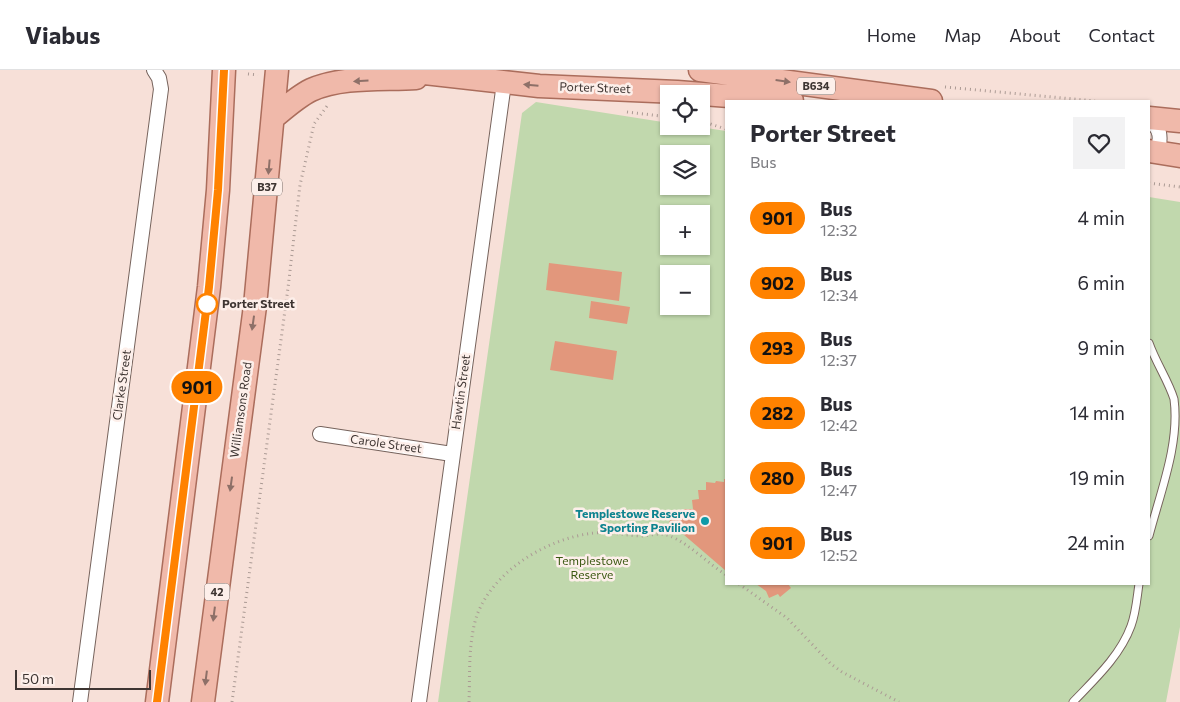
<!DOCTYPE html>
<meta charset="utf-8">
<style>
:root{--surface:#fff;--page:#f2f2f3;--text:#2b2b33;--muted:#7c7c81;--line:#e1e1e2}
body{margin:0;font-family:Commissioner,sans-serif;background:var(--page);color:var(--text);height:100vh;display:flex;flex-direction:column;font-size:19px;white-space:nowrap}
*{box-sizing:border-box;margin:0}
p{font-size:16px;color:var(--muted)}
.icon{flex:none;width:28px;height:28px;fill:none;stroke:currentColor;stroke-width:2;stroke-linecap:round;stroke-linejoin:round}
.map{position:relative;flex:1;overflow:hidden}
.side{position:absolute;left:725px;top:30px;width:425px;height:485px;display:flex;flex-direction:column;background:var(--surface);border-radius:0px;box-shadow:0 1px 4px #0004}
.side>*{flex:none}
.badge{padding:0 10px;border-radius:16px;font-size:18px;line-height:32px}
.tools{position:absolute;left:660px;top:15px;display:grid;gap:10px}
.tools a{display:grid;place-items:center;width:50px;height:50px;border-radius:0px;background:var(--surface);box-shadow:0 1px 4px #0004;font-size:25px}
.scale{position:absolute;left:15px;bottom:12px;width:136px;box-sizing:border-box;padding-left:5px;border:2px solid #3e3532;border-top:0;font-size:14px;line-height:18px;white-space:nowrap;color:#3e3532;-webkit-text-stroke:4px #fdefea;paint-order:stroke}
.map>.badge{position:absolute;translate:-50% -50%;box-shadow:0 0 0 2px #fff}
.round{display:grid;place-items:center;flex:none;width:52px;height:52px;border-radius:0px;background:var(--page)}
.overview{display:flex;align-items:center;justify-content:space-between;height:85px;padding:0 25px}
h1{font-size:24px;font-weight:700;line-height:38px}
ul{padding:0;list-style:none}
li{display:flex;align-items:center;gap:15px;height:65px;padding:0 25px}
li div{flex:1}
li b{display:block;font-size:19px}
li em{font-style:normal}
li .badge{min-width:55px;font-weight:700;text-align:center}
header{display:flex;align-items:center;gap:30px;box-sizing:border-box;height:70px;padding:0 25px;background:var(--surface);border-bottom:1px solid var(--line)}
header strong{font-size:24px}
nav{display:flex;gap:28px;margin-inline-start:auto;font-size:18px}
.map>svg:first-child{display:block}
.green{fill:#c1d8ad;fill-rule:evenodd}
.building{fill:#e2977c}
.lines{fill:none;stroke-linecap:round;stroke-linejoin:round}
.service-casing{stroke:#76635c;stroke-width:9}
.minor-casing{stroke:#76635c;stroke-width:16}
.primary-casing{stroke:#ab6d5c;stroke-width:25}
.path{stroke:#ab9a94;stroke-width:3;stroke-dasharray:1 4;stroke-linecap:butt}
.service{stroke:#fff;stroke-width:7}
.minor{stroke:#fff;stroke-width:14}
.primary{stroke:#f0b9aa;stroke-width:22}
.oneway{fill:#8e7068}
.line-casing{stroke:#fff;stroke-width:11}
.line{stroke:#ff8200;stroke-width:8}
.stop-dot{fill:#fff;stroke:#ff8200;stroke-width:2.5}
.culture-dot{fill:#0f9aa8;stroke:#fdefea;stroke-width:2}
.labels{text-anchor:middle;stroke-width:5;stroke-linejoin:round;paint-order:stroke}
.shield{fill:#fdefea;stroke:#776d69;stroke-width:1}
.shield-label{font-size:11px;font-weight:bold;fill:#3e3532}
.street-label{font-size:12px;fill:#3e3532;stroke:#fdefea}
.stop-label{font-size:12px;font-weight:bold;fill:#3e3532;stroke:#fdefea;text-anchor:start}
.culture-label{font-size:12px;font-weight:bold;fill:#0d838f;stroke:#fdefea;text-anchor:end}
.park-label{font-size:12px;fill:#3a5811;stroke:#fdefea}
</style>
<header>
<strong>Viabus</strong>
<nav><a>Home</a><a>Map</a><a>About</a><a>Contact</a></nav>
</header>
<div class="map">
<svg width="1180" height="632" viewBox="0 0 1180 632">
<rect width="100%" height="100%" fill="#f7e0d8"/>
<!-- green -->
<path class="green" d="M536,32L669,53V56H693L726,61V514H1149V127L1180,132V557L1166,632H438L522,43ZM669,84H701V116H669ZM669,144H701V176H669ZM669,204H701V236H669Z"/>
<!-- building -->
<path class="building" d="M549,193L622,202L619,231L546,220Z
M591,231L630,237L627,254L589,248Z
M555,271L617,281L613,310L550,300Z
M724,409H726V501L669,452L674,446L684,445V439H693L692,430L699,429L698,420H706V412L715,413L716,411L724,412Z
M756,514H788L791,518L780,527L778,524L769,528L766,521Z"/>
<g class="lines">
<!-- service casing -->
<g class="service-casing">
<path id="service" d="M1149,273C1156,293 1168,310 1174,329C1180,374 1160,423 1149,466
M1073,632C1095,609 1120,586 1131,556C1136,543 1137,527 1139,514"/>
</g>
<!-- minor casing -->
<g class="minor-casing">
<path id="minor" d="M1149,51C1162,58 1161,70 1157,82
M320,364L452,384
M80,632L161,19L159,8L154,0
M419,632L504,13"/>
</g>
<!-- primary casing -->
<g class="primary-casing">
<path id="primary" d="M398,0L539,16L677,22L792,31
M700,0L931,31
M273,48C285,38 297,27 311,20C342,6 383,10 416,8
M1149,48L1180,51
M1149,81L1180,86
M157,632L209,217L218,120L224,0
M203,632L255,236L277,0"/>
</g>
<!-- path -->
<path class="path" d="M248,4L258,5
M945,17L1095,31
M627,42L669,47
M701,51L726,59
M1149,113L1180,117
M739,514L787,548L831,594L842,602L899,632
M232,632L288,218L300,115L314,54L327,36
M469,632C470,604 468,572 477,545C494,500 548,468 594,463C610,462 624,465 640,466C650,466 660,462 670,466C688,473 709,494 726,505"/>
<!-- service -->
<use href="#service" class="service"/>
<!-- minor -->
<use href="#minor" class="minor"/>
<!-- primary -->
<use href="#primary" class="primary"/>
</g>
<!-- one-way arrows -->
<defs><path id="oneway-solid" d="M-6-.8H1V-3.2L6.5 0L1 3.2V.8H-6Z" transform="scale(1.25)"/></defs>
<g class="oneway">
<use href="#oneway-solid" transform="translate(361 11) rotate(177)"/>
<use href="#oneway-solid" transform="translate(783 11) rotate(8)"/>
<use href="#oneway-solid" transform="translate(531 15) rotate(-175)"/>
<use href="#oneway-solid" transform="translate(269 97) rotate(95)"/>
<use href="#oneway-solid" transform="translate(253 253) rotate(98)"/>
<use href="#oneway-solid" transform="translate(231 414) rotate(98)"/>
<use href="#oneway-solid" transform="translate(214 544) rotate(97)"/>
<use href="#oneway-solid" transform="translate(206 608) rotate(97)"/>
</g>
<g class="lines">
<!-- line casing -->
<g class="line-casing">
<path id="line" d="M157,632L209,217L218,120L224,0"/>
</g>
<!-- line -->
<use href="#line" class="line"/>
</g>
<!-- markers -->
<circle class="stop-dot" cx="207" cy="234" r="10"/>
<circle class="culture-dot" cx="705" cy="451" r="5"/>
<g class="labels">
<!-- shield labels -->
<g class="shield">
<rect x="797" y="7.5" width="38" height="17" rx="4"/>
<rect x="252" y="108.5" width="30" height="17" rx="4"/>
<rect x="204.5" y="513.5" width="25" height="17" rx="4"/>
</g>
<g class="shield-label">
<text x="816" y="20">B634</text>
<text x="267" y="121">B37</text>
<text x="217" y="526">42</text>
</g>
<!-- street labels -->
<g class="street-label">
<text transform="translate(595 18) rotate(2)" y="4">Porter Street</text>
<text transform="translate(122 315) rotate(-82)" y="4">Clarke Street</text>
<text transform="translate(461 322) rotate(-82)" y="4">Hawtin Street</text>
<text transform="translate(241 340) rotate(-82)" y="4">Williamsons Road</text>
<text transform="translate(386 374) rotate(8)" y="4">Carole Street</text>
</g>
<!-- stop labels -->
<g class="stop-label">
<text x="222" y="238">Porter Street</text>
</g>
<!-- culture labels -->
<g class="culture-label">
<text x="695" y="448">Templestowe Reserve<tspan x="695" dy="14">Sporting Pavilion</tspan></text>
</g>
<!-- park labels -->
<g class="park-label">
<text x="592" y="495">Templestowe<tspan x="592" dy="14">Reserve</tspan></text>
</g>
</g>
</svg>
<div class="tools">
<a><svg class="icon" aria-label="locate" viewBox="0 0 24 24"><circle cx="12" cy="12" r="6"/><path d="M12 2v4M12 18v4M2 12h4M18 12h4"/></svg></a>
<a><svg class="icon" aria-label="layers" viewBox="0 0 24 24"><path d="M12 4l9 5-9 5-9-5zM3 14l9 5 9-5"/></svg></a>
<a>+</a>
<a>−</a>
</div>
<div class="scale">50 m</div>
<b class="badge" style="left:197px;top:317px;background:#ff8200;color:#111">901</b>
<section class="side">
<div class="overview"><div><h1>Porter Street</h1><p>Bus</p></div><a class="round"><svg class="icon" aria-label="heart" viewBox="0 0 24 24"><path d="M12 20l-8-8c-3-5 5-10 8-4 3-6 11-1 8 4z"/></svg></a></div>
<ul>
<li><span class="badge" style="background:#ff8200;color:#111">901</span><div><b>Bus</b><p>12:32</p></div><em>4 min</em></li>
<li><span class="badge" style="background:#ff8200;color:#111">902</span><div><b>Bus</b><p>12:34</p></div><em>6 min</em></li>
<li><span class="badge" style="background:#ff8200;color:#111">293</span><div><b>Bus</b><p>12:37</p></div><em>9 min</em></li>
<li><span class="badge" style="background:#ff8200;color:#111">282</span><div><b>Bus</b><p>12:42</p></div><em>14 min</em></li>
<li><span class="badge" style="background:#ff8200;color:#111">280</span><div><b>Bus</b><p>12:47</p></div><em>19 min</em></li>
<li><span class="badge" style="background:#ff8200;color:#111">901</span><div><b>Bus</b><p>12:52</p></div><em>24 min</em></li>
</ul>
</section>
</div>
